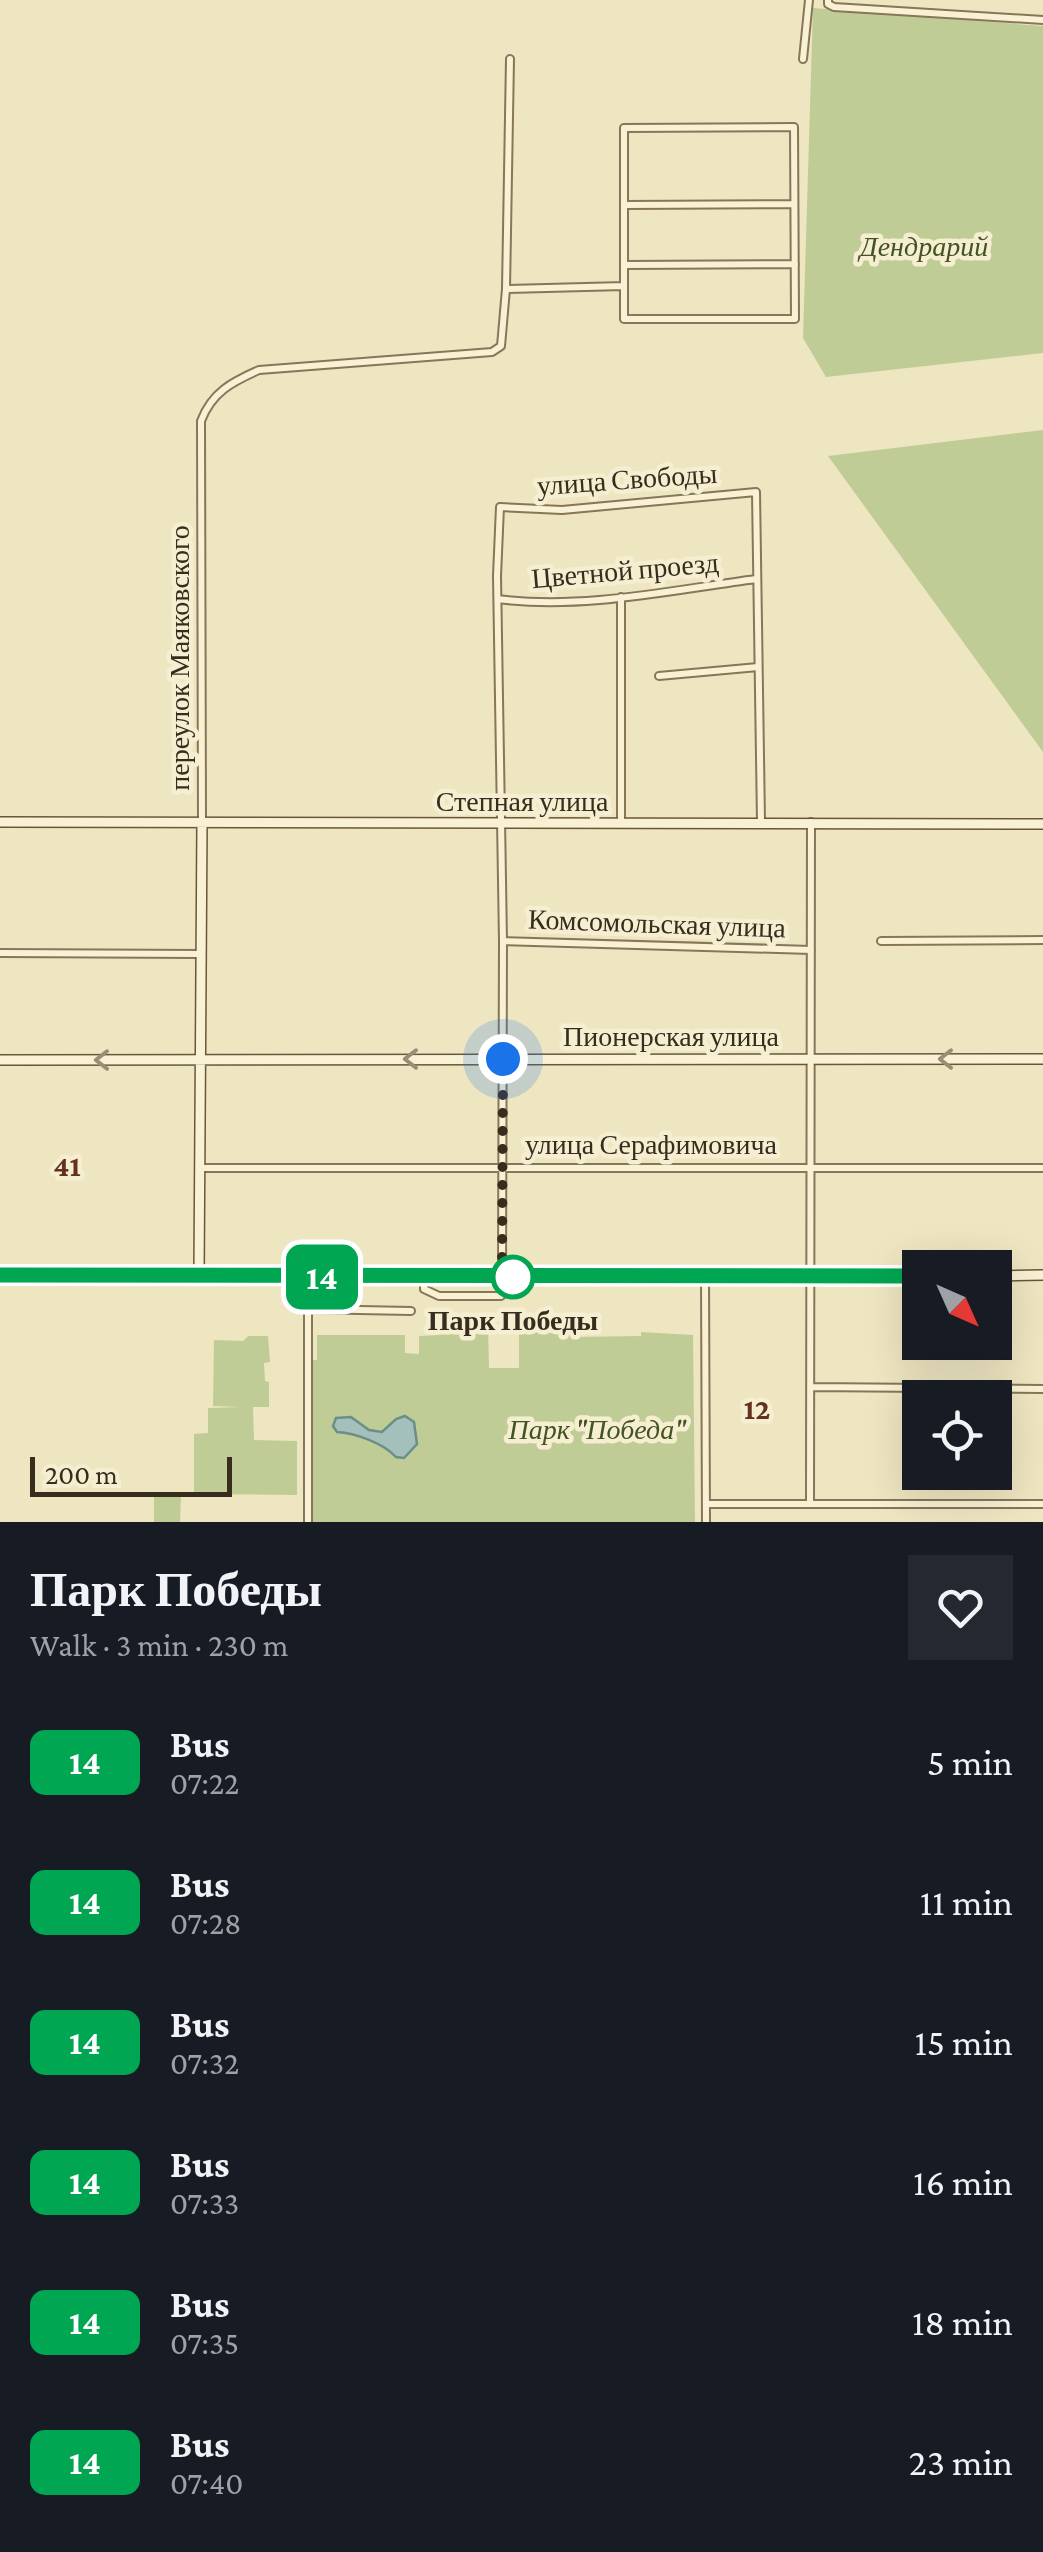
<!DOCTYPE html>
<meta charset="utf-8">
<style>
:root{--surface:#171b24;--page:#242831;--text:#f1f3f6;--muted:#9ea1a6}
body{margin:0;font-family:"Crimson Pro",serif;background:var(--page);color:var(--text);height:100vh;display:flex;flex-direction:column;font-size:38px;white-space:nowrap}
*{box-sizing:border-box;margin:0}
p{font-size:32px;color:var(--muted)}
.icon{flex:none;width:55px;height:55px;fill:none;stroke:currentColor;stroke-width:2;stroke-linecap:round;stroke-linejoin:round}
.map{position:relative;height:1522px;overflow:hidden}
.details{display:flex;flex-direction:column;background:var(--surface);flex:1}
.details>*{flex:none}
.badge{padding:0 20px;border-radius:15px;font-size:35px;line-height:65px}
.needle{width:65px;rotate:135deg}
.controls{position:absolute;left:902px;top:1250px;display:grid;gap:20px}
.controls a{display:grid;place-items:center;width:110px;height:110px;border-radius:0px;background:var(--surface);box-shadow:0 10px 40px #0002;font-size:50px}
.scale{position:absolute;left:30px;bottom:25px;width:202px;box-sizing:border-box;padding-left:10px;border:5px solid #372c1d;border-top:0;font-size:28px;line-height:35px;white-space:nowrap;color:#372c1d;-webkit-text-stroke:8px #f5eed0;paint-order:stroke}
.you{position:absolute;width:50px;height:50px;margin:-25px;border:8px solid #fff;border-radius:50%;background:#1a73e8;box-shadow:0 0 0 15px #1a73e833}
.map>.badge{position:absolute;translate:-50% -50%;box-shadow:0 0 0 5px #fff}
.round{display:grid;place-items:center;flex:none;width:105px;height:105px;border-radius:0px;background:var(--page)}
.overview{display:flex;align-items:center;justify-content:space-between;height:170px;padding:0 30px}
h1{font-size:48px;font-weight:700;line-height:75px}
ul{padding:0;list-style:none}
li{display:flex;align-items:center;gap:30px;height:140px;padding:0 30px}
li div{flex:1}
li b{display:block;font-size:38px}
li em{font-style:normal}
li .badge{min-width:110px;font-weight:700;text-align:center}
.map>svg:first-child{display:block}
.green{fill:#c0cc95}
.water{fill:#a3c0bb;stroke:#6b8e89;stroke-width:2.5}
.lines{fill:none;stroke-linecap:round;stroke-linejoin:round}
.street-casing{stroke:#877658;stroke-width:10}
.secondary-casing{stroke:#69573c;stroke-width:12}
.street{stroke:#f9f1d4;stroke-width:6}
.secondary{stroke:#f9f1d4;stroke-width:9}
.oneway{stroke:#988e78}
.line-casing{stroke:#fff;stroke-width:22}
.line{stroke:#00a651;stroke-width:15}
.walk{stroke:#372c1d;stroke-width:10;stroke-dasharray:0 18}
.stop-dot{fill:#fff;stroke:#00a651;stroke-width:5}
.labels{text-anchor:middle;stroke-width:9;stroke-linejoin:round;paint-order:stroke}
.park-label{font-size:28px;font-style:italic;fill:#435423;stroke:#f5eed0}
.street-label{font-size:28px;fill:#372c1d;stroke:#f5eed0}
.stop-label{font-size:28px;font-weight:bold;fill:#372c1d;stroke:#f5eed0}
.neighbourhood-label{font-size:30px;font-weight:bold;fill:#64321c;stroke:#f5eed0}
</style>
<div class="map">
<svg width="1043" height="1522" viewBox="0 0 1043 1522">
<rect width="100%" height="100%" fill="#eee5c1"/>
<!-- green -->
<path class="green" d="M813,8L1043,26V353L826,377L803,338Z
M1043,430V752L828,456Z
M453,1318V1323L488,1326L489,1368H519V1326L552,1323L553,1318H578L579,1324L570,1329L572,1337L641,1336V1332L693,1335L695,1522H313L312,1360H317V1335H405V1353L419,1354V1336L439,1335V1319Z
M248,1336H268L270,1362L264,1363L265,1381L269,1382V1407H253L254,1440L297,1441V1495L194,1494V1434L208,1433V1408L242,1407L213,1406L214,1340L243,1341Z
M154,1496H181L180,1522H154Z"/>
<!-- water -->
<path class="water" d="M405,1416L414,1422L417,1444L404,1458L396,1457C383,1443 355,1433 337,1432L333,1426L336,1418L351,1417L369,1430L382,1432L396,1419Z"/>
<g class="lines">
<!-- street casing -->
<g class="street-casing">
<path id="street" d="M828,0V4L834,7L1043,20
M803,59L809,0
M794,127L795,319H624V128Z
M624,205L794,204
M624,265L795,264
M506,289L624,286
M621,597V824
M498,599C582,610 672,590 756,579
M659,676L758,667
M202,822L201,421C212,392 232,382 259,370L492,352L501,346L506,289L510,59
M503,941L811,950
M881,941L1043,940
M0,953L200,954
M199,1168H1043
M502,1276L503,941L497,576L500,507L562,510L756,492L761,822
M705,1276L706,1522
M308,1277V1522
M424,1277V1289L439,1296H501
M307,1309L411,1311
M811,1387L1043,1389
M706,1504H1043
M810,1504L811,822"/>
</g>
<!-- secondary casing -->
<g class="secondary-casing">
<path id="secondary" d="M0,822L1043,824
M0,1060L1043,1059
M0,1275L920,1276
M199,1276L202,822
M995,1276L1043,1275"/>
</g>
<!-- street -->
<use href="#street" class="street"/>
<!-- secondary -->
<use href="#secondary" class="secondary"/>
</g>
<!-- one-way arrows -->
<defs><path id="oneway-chevron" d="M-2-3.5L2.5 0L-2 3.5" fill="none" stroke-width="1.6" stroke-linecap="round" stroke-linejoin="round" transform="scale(2.5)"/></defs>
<g class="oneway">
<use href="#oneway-chevron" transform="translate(411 1059) rotate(180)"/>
<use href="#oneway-chevron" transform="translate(946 1059) rotate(-180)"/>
<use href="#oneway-chevron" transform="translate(102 1060) rotate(-180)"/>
</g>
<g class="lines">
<!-- line casing -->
<g class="line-casing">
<path id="line" d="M0,1275L920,1276"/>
</g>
<!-- line -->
<use href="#line" class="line"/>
<!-- walk -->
<path class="walk" d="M503,1059L502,1277H513"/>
</g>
<!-- markers -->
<circle class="stop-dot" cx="513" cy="1277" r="20"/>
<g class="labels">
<!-- park labels -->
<g class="park-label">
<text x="924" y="256">Дендрарий</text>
<text x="597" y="1439">Парк "Победа"</text>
</g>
<!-- street labels -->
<g class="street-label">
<text transform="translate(627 479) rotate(-4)" y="10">улица Свободы</text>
<text transform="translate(625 570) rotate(-5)" y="10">Цветной проезд</text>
<text transform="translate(179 658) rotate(-90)" y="10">переулок Маяковского</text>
<text x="522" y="811">Степная улица</text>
<text transform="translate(657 923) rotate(2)" y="10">Комсомольская улица</text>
<text x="671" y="1046">Пионерская улица</text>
<text x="651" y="1154">улица Серафимовича</text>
</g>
<!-- stop labels -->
<g class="stop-label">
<text x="513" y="1330">Парк Победы</text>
</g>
<!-- neighbourhood labels -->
<g class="neighbourhood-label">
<text x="67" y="1176">41</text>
<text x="757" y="1419">12</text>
</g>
</g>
</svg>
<div class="controls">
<a><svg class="needle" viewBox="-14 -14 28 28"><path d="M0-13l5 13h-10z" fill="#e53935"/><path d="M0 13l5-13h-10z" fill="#9ea1a6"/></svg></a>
<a><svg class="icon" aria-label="locate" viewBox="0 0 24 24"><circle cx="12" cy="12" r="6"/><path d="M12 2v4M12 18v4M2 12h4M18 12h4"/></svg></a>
</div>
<div class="scale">200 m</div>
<div class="you" style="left:503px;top:1059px"></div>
<b class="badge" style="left:322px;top:1277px;background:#00a651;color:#fff">14</b>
</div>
<section class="details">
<div class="overview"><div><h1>Парк Победы</h1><p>Walk · 3 min · 230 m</p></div><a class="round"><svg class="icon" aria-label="heart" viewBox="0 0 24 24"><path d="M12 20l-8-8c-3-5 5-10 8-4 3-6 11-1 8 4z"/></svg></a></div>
<ul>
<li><span class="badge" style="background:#00a651;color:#fff">14</span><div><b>Bus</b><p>07:22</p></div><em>5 min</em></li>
<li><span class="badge" style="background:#00a651;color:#fff">14</span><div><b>Bus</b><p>07:28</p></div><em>11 min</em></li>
<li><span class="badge" style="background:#00a651;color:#fff">14</span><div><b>Bus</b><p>07:32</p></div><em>15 min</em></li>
<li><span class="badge" style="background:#00a651;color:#fff">14</span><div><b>Bus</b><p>07:33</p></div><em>16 min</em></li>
<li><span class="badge" style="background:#00a651;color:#fff">14</span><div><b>Bus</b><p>07:35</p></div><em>18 min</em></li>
<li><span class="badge" style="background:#00a651;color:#fff">14</span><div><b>Bus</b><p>07:40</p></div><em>23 min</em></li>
</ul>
</section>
